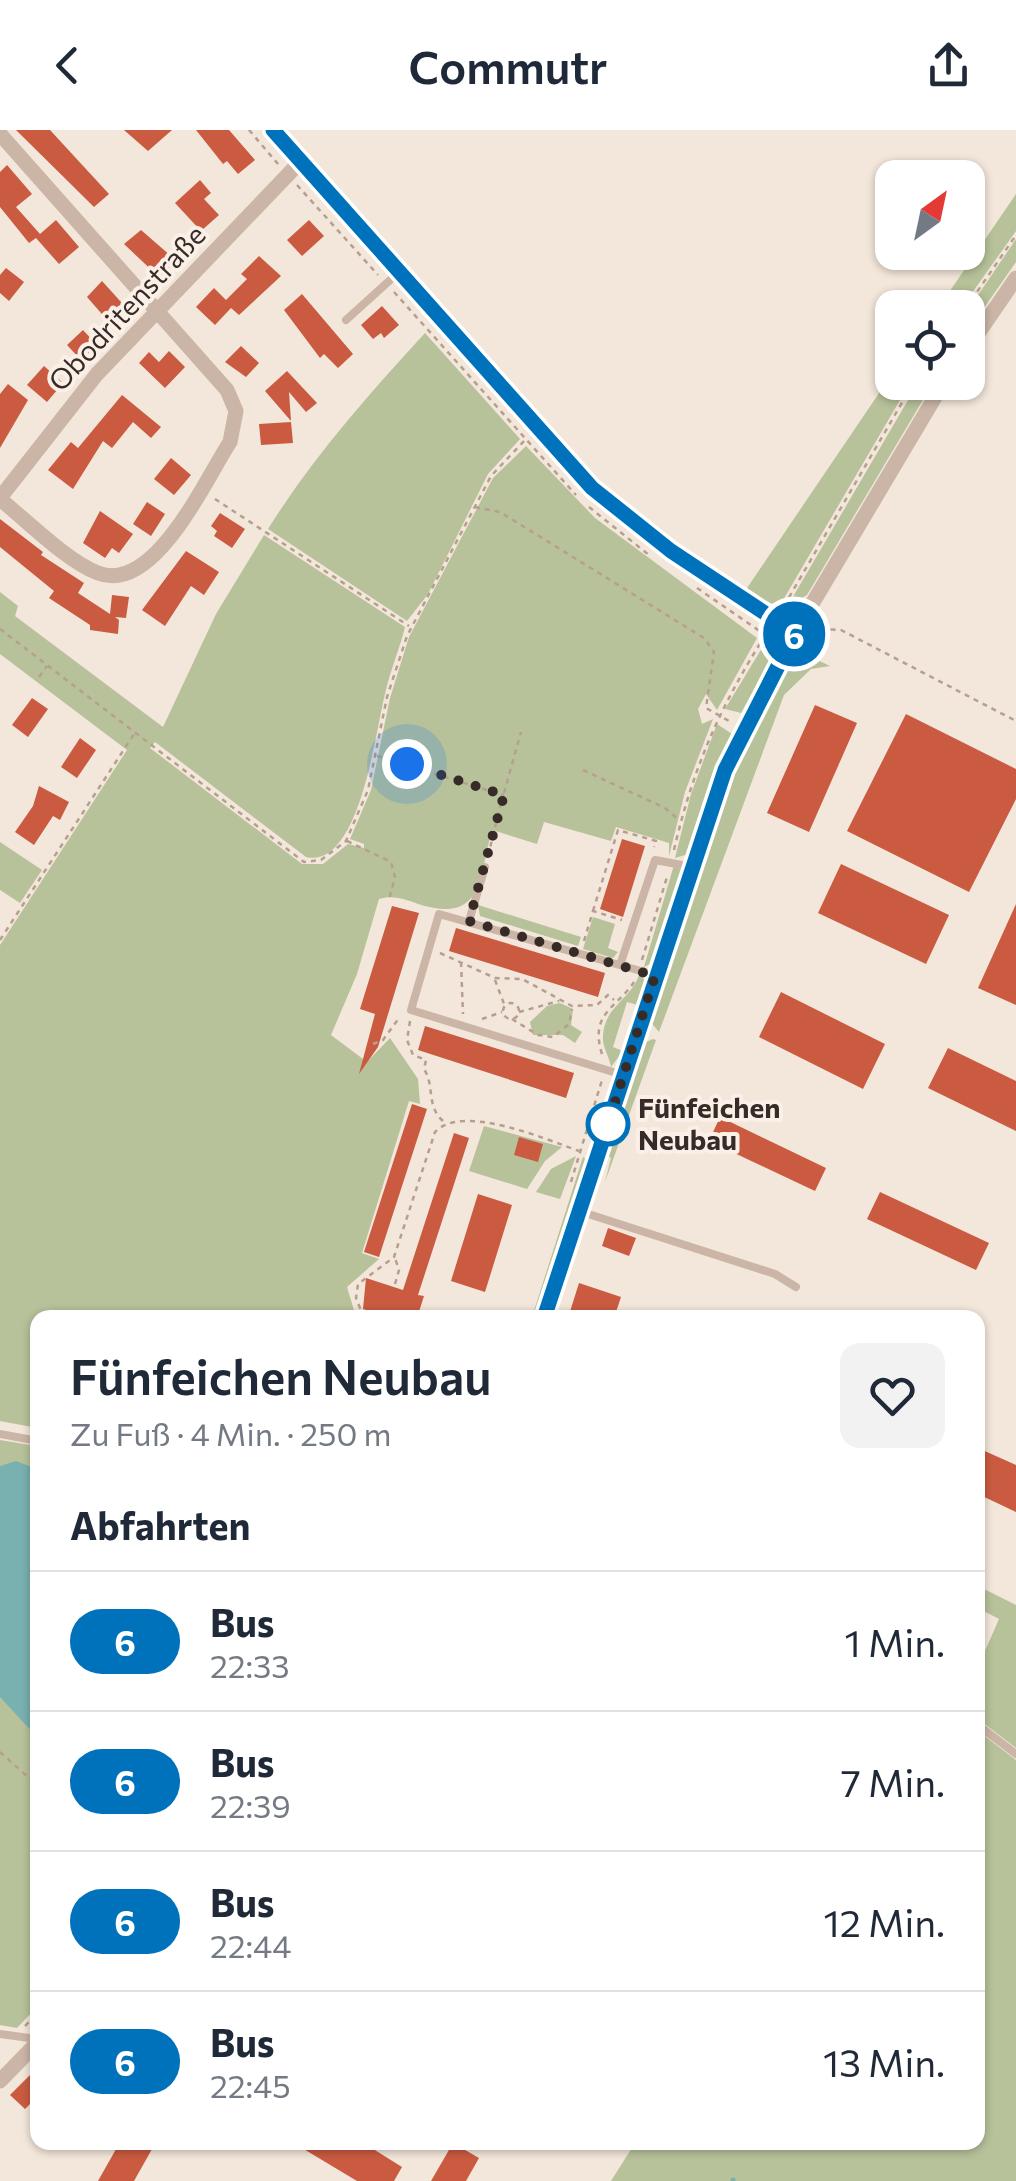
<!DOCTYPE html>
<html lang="de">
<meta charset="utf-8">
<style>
:root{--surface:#fff;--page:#f2f2f3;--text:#1f2937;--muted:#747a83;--line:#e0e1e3}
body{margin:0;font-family:Commissioner,sans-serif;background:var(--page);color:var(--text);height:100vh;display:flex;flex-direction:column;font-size:38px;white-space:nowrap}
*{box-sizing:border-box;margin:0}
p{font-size:32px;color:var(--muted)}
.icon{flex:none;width:55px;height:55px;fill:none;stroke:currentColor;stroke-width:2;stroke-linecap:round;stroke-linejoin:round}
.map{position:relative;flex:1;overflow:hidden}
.sheet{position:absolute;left:30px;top:1180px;width:955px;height:840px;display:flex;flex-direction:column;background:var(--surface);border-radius:20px;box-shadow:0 2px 8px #0004}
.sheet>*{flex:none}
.badge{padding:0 20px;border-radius:32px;font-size:35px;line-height:65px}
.needle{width:65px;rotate:33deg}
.buttons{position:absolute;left:875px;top:30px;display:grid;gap:20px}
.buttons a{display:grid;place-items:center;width:110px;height:110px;border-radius:20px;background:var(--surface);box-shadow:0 2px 8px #0004;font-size:50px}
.you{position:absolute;width:50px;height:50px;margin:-25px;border:8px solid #fff;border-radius:50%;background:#1a73e8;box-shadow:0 0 0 15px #1a73e833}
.map>.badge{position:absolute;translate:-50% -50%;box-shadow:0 0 0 5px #fff}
h2{padding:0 40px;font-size:38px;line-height:90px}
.round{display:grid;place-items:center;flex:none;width:105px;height:105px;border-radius:20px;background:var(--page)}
.head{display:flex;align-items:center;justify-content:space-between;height:170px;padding:0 40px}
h1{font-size:48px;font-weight:600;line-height:75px}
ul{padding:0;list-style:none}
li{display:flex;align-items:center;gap:30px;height:140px;padding:0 40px;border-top:2px solid var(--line)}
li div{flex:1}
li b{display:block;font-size:38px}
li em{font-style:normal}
li .badge{min-width:110px;font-weight:700;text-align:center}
header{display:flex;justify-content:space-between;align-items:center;height:130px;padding:0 40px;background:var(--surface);font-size:45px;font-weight:600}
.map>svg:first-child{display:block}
.green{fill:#b7c29a}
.water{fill:#78b1b0}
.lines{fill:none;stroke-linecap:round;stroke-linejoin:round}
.stream{stroke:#78b1b0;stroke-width:5}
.building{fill:#ca5b41}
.path{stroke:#b79f90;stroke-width:2.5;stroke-dasharray:5 5;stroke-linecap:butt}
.lane{stroke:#cbb5a6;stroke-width:8}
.street{stroke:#cbb5a6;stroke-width:15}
.line-casing{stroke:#fff;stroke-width:22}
.line{stroke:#0072bc;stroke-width:15}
.walk{stroke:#372b27;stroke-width:10;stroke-dasharray:0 18}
.stop-dot{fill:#fff;stroke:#0072bc;stroke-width:5}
.labels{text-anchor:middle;stroke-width:8;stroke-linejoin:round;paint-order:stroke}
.street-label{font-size:28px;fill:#372b27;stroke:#faf0e7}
.stop-label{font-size:28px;font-weight:bold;fill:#372b27;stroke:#faf0e7;text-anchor:start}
</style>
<header><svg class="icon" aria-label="back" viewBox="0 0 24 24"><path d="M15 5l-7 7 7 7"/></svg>Commutr<svg class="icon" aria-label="share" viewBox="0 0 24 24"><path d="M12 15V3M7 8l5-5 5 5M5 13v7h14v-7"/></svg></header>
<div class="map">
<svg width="1016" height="2051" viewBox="0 0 1016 2051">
<rect width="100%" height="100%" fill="#f3e6da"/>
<!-- green -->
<path class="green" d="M1016,64V101L962,177H939Z
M1016,109V132L968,201V180Z
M425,203L520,309L488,344L428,464L407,491L268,399C313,327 368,265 425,203Z
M892,244V252L910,253L779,477L745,461Z
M918,253H933L807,465L787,477Z
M526,316L595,388L757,508L717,580L706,564L698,579L702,594L713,589L685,662L669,726V713L616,697L611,711L544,692L537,714L492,700C478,751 483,794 418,774C404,769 393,765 379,769L357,844L331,905L367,932L390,908L418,949L420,974L409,971L362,1123L379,1129L347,1157L356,1187L38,1188L37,1298L0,1291V815L127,620L0,524V462L18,476L15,486L163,597L216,484L264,405L405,497C400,518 390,541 385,564C376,598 360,740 306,727L155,612L150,618L302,734H323L348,714L364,718V714L350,709L371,660L390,568L409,507L493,348Z
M770,505L771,529L741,583L725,579Z
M807,525L830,536L811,539L784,565L659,902L649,890L732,643L785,533Z
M717,594L732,604L689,724L675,728L691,664Z
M0,712L42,740L20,773L0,760Z
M674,735L683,740L652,833L644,837Z
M478,775L581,807L578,816L480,786Z
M593,787L615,794L608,818L618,822L613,828L583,819Z
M639,845L646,851L638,875L627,872L613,917L623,921L611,937C609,925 602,917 603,906C604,877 631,869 639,845Z
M560,873L573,879L571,895L582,902L575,913L563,905H533L530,892L547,876Z
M653,909L656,910L605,1052L611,1028L606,1025L641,914Z
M484,996L562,1017L545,1031L527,1059L469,1041Z
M576,1026L560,1069L536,1062L551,1039Z
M583,1027L587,1030L536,1187H532Z
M0,1310L37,1316V1361L0,1345Z
M978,1456L1016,1475V1618L978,1589V1537L999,1489L978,1478Z
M0,1566L38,1572L37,1877L17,1898L0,1895Z
M978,1601L1016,1630V2051H611L635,2013L978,2012Z"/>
<!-- water -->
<path class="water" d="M16,1331L37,1339V1607L0,1567V1336Z"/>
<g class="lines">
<!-- stream -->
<path class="stream" d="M733,2051V2050"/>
</g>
<!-- building -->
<path class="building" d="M16,0H50L109,64L94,77Z
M124,0H172L148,21Z
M196,0H229L255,30L238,44L227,31L223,34Z
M7,35L32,64L16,77L40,104L56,90L79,117L59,134L36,108L29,113L0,77V42Z
M200,50L211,63L204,69L219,85L201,101L175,73Z
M309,90L324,106L302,126L287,110Z
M141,100L179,133L161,149L124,114Z
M259,126L281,146L239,185L231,178L215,195L196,177L214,158L226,170L247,149L241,144Z
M6,138L24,152L9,171L0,163V145Z
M102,151L131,183L115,199L87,167Z
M302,164L353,224L338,238L324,224L320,228L284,180Z
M382,176L399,195L384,208L381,203L373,209L361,195Z
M83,200L97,215L81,230L67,215Z
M241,216L259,233L246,247L225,232Z
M169,221L185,237L165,258L139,233L149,222L159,232Z
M44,236L63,253L47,272L27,255Z
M287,241L317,273L306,282L289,262L291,291L265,261Z
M8,254L28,270L0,318V264Z
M122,265L161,297L151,308L133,292L112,318L103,311L73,359L48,340L71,312L78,318Z
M291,292L293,313L261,315L259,294Z
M171,328L191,345L174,365L154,349Z
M147,372L165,384L151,406L133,394Z
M100,381L133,404L119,423L112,418L105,428L83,413Z
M220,383L245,399L232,418L214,406L217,401L211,396Z
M0,389L43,422L41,425L84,453L78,463L110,484L112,465L129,467L126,488L115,487L119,490L118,504L90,500V495L49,468L54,461L0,417Z
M186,421L219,442L204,465L191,456L165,496L142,480Z
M32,568L48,579L28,607L12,595Z
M815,575L857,593L809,702L767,683Z
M906,584L1016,639V669L969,762L847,701Z
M80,608L96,620L77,648L61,637Z
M39,656L69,672L60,690L53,686L34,715L15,702L33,676Z
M622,709L645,716L623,787L600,779Z
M841,734L949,785L926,834L818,783Z
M1016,774V875L978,858Z
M392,776L419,783L378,917L359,944L375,884L360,879Z
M456,798L605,843L598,867L449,821Z
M781,862L885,914L863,959L759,907Z
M425,896L574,943L566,968L418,920Z
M948,918L1016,951V1001L928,958Z
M412,974L427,979L379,1127L364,1122Z
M720,987L826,1038L815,1061L709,1011Z
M454,1003L469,1008L418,1165L424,1166L417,1188H390L363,1179L366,1148L403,1160Z
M519,1007L543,1014L538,1032L514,1025Z
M880,1062L989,1113L976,1140L867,1089Z
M478,1064L512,1075L485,1162L451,1151Z
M608,1098L636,1108L629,1126L602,1116Z
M579,1153L621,1167L614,1188H568Z
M978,1318L1016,1335V1382L978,1364Z
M38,1937V1966L25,1979L10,1965Z
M120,2012H156L134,2051H98Z
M292,2012H362L402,2037L394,2051H357Z
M453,2013L479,2028L466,2051H431Z"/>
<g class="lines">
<!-- path -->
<path class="path" d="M249,0L278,34
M297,55L378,145
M394,162L576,365
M966,178L1016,105
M215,369L409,496
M475,377L500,382L704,508L714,522L706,578L729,591
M589,377L649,425
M697,458L764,504
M784,476L914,252
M0,499L304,732L321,730L346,711L368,660L387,567L407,506L491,346L525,310
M809,515L820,499L841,500L1016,591
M39,547L47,536
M377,626L503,665L488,726
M583,640L665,678L679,690
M504,663L521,602
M347,711L391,732L395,747L389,770
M674,720C693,637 721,575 766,504
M593,781L618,700L656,711L654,717
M0,810L134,604
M584,811L593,781L622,790
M440,823L495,848L522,849L572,876L597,875L608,865L614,870
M642,830L667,747
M461,832L463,884
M495,850L504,874
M503 881a8 8 0 1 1 16 0a8 8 0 1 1-16 0Z
M519,882L559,871
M482,889L502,882
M512,889L538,905L553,907L569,894L572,879
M410,891L407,910L413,925L426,930L424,939C435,956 426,976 443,991
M373,914L383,910L399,888
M602,924C589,883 617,878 634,852
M571,1052L602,950
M395,1154L399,1140L395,1128
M364,1188L356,1168L358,1154L394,1127L435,1002C462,973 545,1009 579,1021
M0,1622L38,1656
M25,1896L38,1883"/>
<!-- lane -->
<path class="lane" d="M346,190L399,142
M469,791L485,737
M620,835L655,730L693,737
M623,945L411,880L439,784L655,845
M579,1081L775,1144L796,1157
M0,1304L38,1311
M978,1595L1016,1624
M0,1904L29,1908L35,1914"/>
<!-- street -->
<path class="street" d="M273,0L592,358L671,421L795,503
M0,4L227,260L236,281L230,312C205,350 154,465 98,443C68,432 26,390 0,369
M968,218L1016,148
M0,368L97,244L301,31
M544,1188L725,640L774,538L944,252
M0,1951L38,1912"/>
</g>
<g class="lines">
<!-- line casing -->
<g class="line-casing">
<path id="line" d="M273,0L592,358L671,421L795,503L725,640L544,1188"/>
</g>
<!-- line -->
<use href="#line" class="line"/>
<!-- walk -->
<path class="walk" d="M407,634L504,665L469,791L655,846L608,994"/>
</g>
<!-- markers -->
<circle class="stop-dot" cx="608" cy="994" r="20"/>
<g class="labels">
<!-- street labels -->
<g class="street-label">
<text transform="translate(127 178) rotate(-47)" y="10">Obodritenstraße</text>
</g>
<!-- stop labels -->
<g class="stop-label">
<text x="638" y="988">Fünfeichen<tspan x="638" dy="32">Neubau</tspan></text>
</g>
</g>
</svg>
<div class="buttons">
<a><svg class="needle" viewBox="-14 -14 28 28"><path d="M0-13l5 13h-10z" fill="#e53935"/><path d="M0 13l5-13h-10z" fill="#747a83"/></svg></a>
<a><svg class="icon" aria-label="locate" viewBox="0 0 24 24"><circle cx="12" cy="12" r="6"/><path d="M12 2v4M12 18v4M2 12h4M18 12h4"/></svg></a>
</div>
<div class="you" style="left:407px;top:634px"></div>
<b class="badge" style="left:794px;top:504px;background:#0072bc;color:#fff">6</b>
<section class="sheet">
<div class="head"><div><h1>Fünfeichen Neubau</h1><p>Zu Fuß · 4 Min. · 250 m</p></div><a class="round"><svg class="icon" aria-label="heart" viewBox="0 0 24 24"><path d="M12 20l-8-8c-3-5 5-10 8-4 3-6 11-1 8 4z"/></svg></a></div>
<h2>Abfahrten</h2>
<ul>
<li><span class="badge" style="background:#0072bc;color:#fff">6</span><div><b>Bus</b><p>22:33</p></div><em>1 Min.</em></li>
<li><span class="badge" style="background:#0072bc;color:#fff">6</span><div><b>Bus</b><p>22:39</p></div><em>7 Min.</em></li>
<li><span class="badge" style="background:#0072bc;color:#fff">6</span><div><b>Bus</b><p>22:44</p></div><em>12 Min.</em></li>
<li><span class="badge" style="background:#0072bc;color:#fff">6</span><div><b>Bus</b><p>22:45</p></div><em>13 Min.</em></li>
</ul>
</section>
</div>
